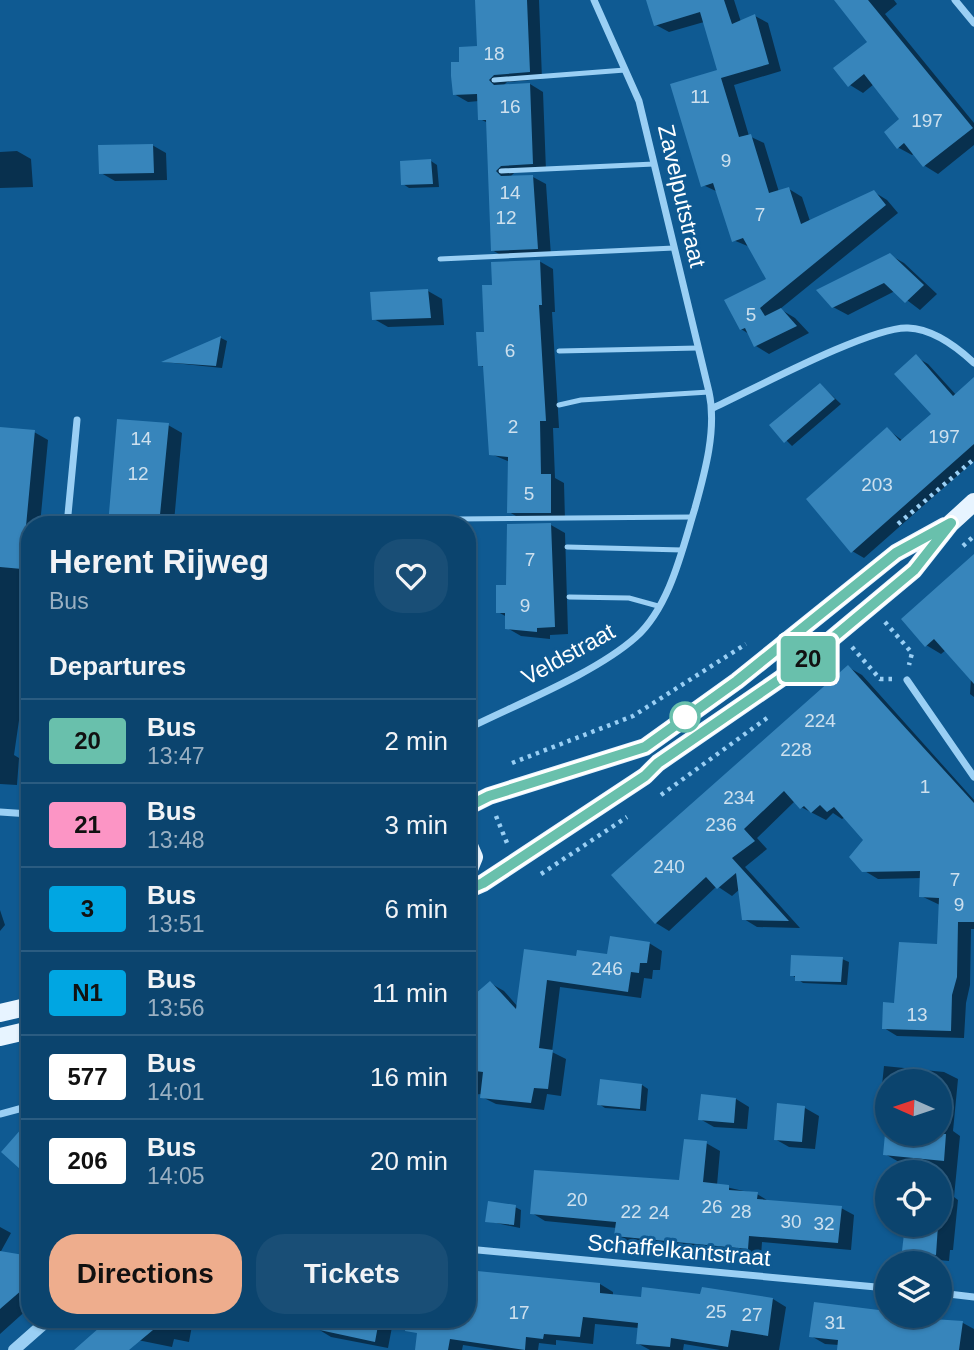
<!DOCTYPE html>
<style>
:root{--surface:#0b446e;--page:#194e76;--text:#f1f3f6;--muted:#9ab0c2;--line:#2b5c81;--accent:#eead8d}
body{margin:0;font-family:Helvetica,sans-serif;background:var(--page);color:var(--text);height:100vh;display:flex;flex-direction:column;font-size:26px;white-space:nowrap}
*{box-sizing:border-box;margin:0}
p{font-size:23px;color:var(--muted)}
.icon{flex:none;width:38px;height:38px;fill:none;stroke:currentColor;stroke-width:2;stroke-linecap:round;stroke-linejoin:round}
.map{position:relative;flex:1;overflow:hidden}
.drawer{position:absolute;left:21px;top:516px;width:455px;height:812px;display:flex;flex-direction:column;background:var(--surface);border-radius:28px;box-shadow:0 2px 5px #0004,0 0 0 2px var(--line)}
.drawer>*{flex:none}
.badge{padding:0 14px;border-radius:5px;font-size:24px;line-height:46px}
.needle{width:46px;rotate:273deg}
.controls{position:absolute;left:875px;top:1069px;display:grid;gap:14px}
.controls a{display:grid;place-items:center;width:77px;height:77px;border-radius:50%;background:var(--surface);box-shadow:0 2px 5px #0004,0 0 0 2px var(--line);font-size:35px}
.map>.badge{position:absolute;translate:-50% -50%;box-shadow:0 0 0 4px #fff}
h2{padding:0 28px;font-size:26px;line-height:63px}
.round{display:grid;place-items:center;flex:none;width:74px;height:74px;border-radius:28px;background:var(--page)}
.headline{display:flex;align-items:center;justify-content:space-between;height:119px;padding:0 28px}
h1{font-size:33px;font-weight:600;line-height:52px}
.cta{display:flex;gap:14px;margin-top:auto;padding:14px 28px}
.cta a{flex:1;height:80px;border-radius:28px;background:var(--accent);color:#111;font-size:28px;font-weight:600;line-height:80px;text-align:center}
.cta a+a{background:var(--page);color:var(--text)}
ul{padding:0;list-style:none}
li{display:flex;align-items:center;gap:21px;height:84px;padding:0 28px;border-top:2px solid var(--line)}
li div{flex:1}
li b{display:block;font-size:26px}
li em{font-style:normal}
li .badge{min-width:77px;font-weight:700;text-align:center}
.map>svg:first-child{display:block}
.shadow{fill:#0007}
.building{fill:#3785bb}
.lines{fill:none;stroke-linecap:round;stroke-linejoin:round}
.path{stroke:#9acff4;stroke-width:4.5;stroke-dasharray:3.5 5;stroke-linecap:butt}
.service{stroke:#9acff4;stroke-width:5}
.minor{stroke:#9acff4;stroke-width:7}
.tertiary{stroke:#9acff4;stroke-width:12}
.primary{stroke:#e7f4ff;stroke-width:18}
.line-casing{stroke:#fff;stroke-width:16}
.line{stroke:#69c0ac;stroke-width:10}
.stop-dot{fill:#fff;stroke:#69c0ac;stroke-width:3.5}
.labels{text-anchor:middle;stroke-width:6;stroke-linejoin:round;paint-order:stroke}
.number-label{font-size:19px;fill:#cde0ee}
.street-label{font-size:23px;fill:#fff;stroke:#0f5a92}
</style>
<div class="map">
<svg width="974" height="1350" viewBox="0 0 974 1350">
<rect width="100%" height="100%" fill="#0f5a92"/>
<!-- shadow -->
<path class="shadow" d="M477,0H539L542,79L507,82L503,86L530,84L543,92L546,171L515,172L509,178L533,177L546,184L551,256L506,258L492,250L488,123L480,119L479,101L468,102L454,94L461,64L479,47Z
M660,0H734L741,22L755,16L768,23L781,71L734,85L749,136L764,143L779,192L789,189L802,197L810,221L874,192L887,200L898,213L780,309L795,318L809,333L769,354L756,346L749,334L741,329L768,280L750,247L733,240L718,192L703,185L719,71L704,22L669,32L656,25Z
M837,0H894L897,4L885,14L974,123V145L938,174L925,166L915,153L912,155L899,148L886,132L902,119L874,84L863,93L850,85L869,42Z
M152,145L166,153L167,180L115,181L101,173Z
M17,151L31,159L33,187L0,188V152Z
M431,161L437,165L439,187L409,188L403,184Z
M890,255L904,263L937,294L920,310L895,291L848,315L833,307Z
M539,261L553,269L555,312H552L559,428H553L555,478L564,483L565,520H523L509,512L510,462L491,454L485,368L480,365L494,287Z
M428,291L442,299L444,325L388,327L374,319Z
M221,338L227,341L222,368L164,362Z
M916,357L928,364L957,396L974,384V461L864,558L852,551L887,429L903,441L933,414Z
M821,385L841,404L792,446L771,425Z
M168,425L182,433L174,522L178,525H109Z
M0,429L34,432L48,440L40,525H30V590L26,632L30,634V644L14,755L19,758L17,785L0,784Z
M551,525L565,533L568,634L550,635V639L521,636L507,628V617L498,612L508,586Z
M974,555V697L970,694L971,678L946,650L941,654L926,645Z
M848,667L862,675L974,800V929H971L970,985L966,1003L964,1038L897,1036L884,1028L895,1004L938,946L940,905L921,896L922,878L878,879L863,870L865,840L845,817L842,819L833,813L826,820L801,807L795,801L757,838L767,849L745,867L800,928L757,927L744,919L740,889L732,896L717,886L669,931L656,923Z
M0,910L5,925L0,931Z
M649,943L662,951L660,970H653L652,979L644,978L641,998L560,987L552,1052L566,1059L561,1096L547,1094L544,1110L496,1104L482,1097V1094L467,1095V1004L490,983L504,991L518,1007L526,951L577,958L609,956Z
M842,959L849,962L847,985L803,983L792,975Z
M884,1066L944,1072L958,1079L953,1131L960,1136L954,1197L958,1200L953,1250H950L949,1261L917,1258L904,1250L906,1225H940V1172H911L912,1163L899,1162L885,1154L887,1134H940V1082H887V1099L881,1095Z
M601,1081L642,1085L648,1089L646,1111L605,1108L599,1104Z
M736,1099L749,1107L747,1129L714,1127L700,1119Z
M805,1108L819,1116L815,1149L789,1147L775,1139Z
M30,1122V1192L21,1185L29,1175Z
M706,1143L720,1151L717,1185L757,1194L770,1202L841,1208L854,1215L851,1250L762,1242L761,1256L630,1243L616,1235L617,1228L545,1221L532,1213L680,1182Z
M515,1207L521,1210L520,1228L487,1221Z
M0,1227L11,1233L0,1253Z
M0,1253L30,1258V1307L0,1334Z
M600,1284L613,1292V1296L642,1299L702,1296L773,1299L786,1307L779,1350H720L684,1344L683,1350H650L637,1343L639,1328L595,1324L593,1344L556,1340V1345L539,1343L538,1350H495L463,1345L462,1350H416L420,1331L392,1327L388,1348L331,1337L318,1329L320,1320H467Z
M816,1304L887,1313V1316L963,1323L974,1329V1350H839V1345L825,1344L811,1336Z
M110,1320H193L189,1342L174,1339L172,1347L113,1335L101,1328Z"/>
<!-- building -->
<path class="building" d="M475,0H527L530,72L494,75L489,80L494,85L530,83L533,164L501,166L496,171L501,176L533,175L538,249L491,251L486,120H478L477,94L453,95L451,76V62H459V47L477,46Z
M646,0H724L732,24L755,14L769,64L721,78L739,137L751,134L769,193L789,187L801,224L874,190L886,205L760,308L765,316L781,308L797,326L754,347L745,328L740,330L724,300L766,279L743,238L732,242L713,183L701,187L670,84L717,70L700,12L654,26Z
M834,0H868L973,128L923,167L904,143L897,149L884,132L899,119L864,74L848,87L833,68L867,42Z
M153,144L154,173L99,174L98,145Z
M431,159L433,184L401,185L400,161Z
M890,253L924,285L905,303L884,283L832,308L816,290Z
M540,260L542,305H539L546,421H540L541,474H551V513H507L508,457L489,455L483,366H478L476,332H484L482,285H492L491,262Z
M428,289L431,318L372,320L370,292Z
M221,336L216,366L161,362Z
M916,354L953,396L974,377V444L851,553L806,499L887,427L900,441L931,414L894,374Z
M820,383L835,399L784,443L769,425Z
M117,419L169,423L159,525H108Z
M0,427L35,430L22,569L0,567Z
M551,523L555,627L537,628V632L505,629V613H496V585H506L507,524Z
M974,554V684L934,639L925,647L901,619Z
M848,665L974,803V922H958L957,977L952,995L951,1031L882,1029L883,1002L894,1003L899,942L937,944L939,898L919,897L920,871L862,872L849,857L863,840L834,807L827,812L820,805L811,813L804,806L800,809L784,791L744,829L755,841L732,858L789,921L742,920L736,873L717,889L706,877L655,924L611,875Z
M610,936L650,942L647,963H640L639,973L631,972L628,992L547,980L539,1048L553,1050L548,1089L534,1088L531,1103L480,1098L483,1072L467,1070V1001L490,981L516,1009L524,949L576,956L577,950L607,954Z
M791,955L843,957L841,982L795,981V976H790Z
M600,1079L642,1084L640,1109L597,1105Z
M701,1094L736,1098L734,1123L698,1120Z
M777,1103L805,1106L802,1142L774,1140Z
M30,1119V1178L1,1152Z
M885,1134H946L944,1161L883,1155Z
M684,1139L707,1141L703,1182L729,1185V1190L758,1192L757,1199L842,1206L838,1243L749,1236L748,1249L614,1236L616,1222L530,1214L534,1170L679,1180Z
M488,1201L516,1205L514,1225L485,1222Z
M905,1225H938L936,1255L902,1251Z
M0,1251L30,1256V1283L0,1309Z
M467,1270L600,1283V1293L641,1297L642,1287L700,1294L702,1287L773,1298L768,1336L731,1330L728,1347L671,1338L670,1347L636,1344L638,1323L583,1317L580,1337L544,1334L543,1339L526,1337L525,1350L450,1339L448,1350H415L417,1333L405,1331L406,1320H467Z
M814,1302L887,1311V1316L963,1321L959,1350H837L838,1340L809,1337Z
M108,1320H165L129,1350H74Z
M316,1320H379L375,1342L315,1329Z"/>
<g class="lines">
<!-- path -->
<path class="path" d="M898,524L974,459
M963,546L974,536
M885,622L912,653L909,665
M852,647L880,679H892
M512,763L633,716L746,644
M661,795L767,718
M496,816L507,843
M541,874L627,817"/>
<!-- service -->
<path class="service" d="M494,80L625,70
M501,171L654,164
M440,259L674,248
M559,351L698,348
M559,405L581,400L709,392
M457,519L692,517
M567,547L682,550
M569,597L629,598L658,606"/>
<!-- minor -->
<path class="minor" d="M955,0L974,23
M713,408C752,390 871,326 908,328C932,329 957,347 974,363
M67,525L77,420
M907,680L974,777
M467,729C517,704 596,673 636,637C670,606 682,550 695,508C705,472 717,429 709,392L639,101L594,0
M0,812L30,814
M0,1114L30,1106
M467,1249L887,1288
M940,1293L974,1297"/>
<!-- tertiary -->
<path class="tertiary" d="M14,1350L48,1320"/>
<!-- primary -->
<path class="primary" d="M467,807L489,796L645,747L737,681L896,553L945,526
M467,841L474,857L467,874
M467,890L483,883L645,776L658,763L799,666L914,570L951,523L974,502
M0,1013L30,1006
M0,1037L30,1030"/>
</g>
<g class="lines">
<!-- line casing -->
<g class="line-casing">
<path id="line" d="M467,807L489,796L645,747L737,681L896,553L951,523L914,570L799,666L658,763L645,776L483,883L467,890"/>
</g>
<!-- line -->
<use href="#line" class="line"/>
</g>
<!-- markers -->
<circle class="stop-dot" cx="685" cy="717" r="14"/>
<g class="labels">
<!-- number labels -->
<g class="number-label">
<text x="494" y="60">18</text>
<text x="700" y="103">11</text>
<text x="510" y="113">16</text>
<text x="927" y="127">197</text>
<text x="726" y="167">9</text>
<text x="510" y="199">14</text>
<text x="760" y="221">7</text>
<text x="506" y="224">12</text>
<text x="751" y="321">5</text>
<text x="510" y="357">6</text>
<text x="513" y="433">2</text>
<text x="944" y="443">197</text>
<text x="141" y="445">14</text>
<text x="138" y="480">12</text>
<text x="877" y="491">203</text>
<text x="529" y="500">5</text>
<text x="530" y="566">7</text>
<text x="525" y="612">9</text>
<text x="820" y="727">224</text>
<text x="796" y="756">228</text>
<text x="925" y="793">1</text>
<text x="739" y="804">234</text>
<text x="721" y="831">236</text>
<text x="669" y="873">240</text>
<text x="955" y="886">7</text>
<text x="959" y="911">9</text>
<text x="607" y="975">246</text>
<text x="917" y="1021">13</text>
<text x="577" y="1206">20</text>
<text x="712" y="1213">26</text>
<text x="631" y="1218">22</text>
<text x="741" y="1218">28</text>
<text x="659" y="1219">24</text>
<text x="791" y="1228">30</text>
<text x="824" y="1230">32</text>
<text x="716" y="1318">25</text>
<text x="519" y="1319">17</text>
<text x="752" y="1321">27</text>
<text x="835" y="1329">31</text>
</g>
<!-- street labels -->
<g class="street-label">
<text transform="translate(682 196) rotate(77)" y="8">Zavelputstraat</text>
<text transform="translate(568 654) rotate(-29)" y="8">Veldstraat</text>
<text transform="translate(679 1250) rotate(5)" y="8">Schaffelkantstraat</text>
</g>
</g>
</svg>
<div class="controls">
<a><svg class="needle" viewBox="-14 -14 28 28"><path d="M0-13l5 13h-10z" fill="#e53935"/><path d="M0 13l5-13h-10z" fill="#9ab0c2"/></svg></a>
<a><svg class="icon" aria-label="locate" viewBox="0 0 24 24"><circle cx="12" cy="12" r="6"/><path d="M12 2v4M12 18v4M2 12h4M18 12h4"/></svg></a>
<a><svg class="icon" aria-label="layers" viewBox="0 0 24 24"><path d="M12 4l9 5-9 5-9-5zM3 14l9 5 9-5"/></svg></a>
</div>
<b class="badge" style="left:808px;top:659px;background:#69c0ac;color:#111">20</b>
<section class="drawer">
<div class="headline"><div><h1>Herent Rijweg</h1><p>Bus</p></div><a class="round"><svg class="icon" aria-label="heart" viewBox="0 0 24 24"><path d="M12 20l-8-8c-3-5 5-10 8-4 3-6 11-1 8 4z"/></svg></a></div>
<h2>Departures</h2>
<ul>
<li><span class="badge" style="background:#69c0ac;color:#111">20</span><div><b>Bus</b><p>13:47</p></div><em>2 min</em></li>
<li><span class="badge" style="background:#fc95c5;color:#111">21</span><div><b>Bus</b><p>13:48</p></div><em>3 min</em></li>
<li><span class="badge" style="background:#00a6e2;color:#111">3</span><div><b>Bus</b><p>13:51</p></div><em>6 min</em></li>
<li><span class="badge" style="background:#00a6e2;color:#111">N1</span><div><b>Bus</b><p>13:56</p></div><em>11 min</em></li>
<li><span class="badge" style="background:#fff;color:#111">577</span><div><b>Bus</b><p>14:01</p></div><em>16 min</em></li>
<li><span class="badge" style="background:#fff;color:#111">206</span><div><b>Bus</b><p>14:05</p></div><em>20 min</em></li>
</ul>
<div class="cta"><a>Directions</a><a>Tickets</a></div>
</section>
</div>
